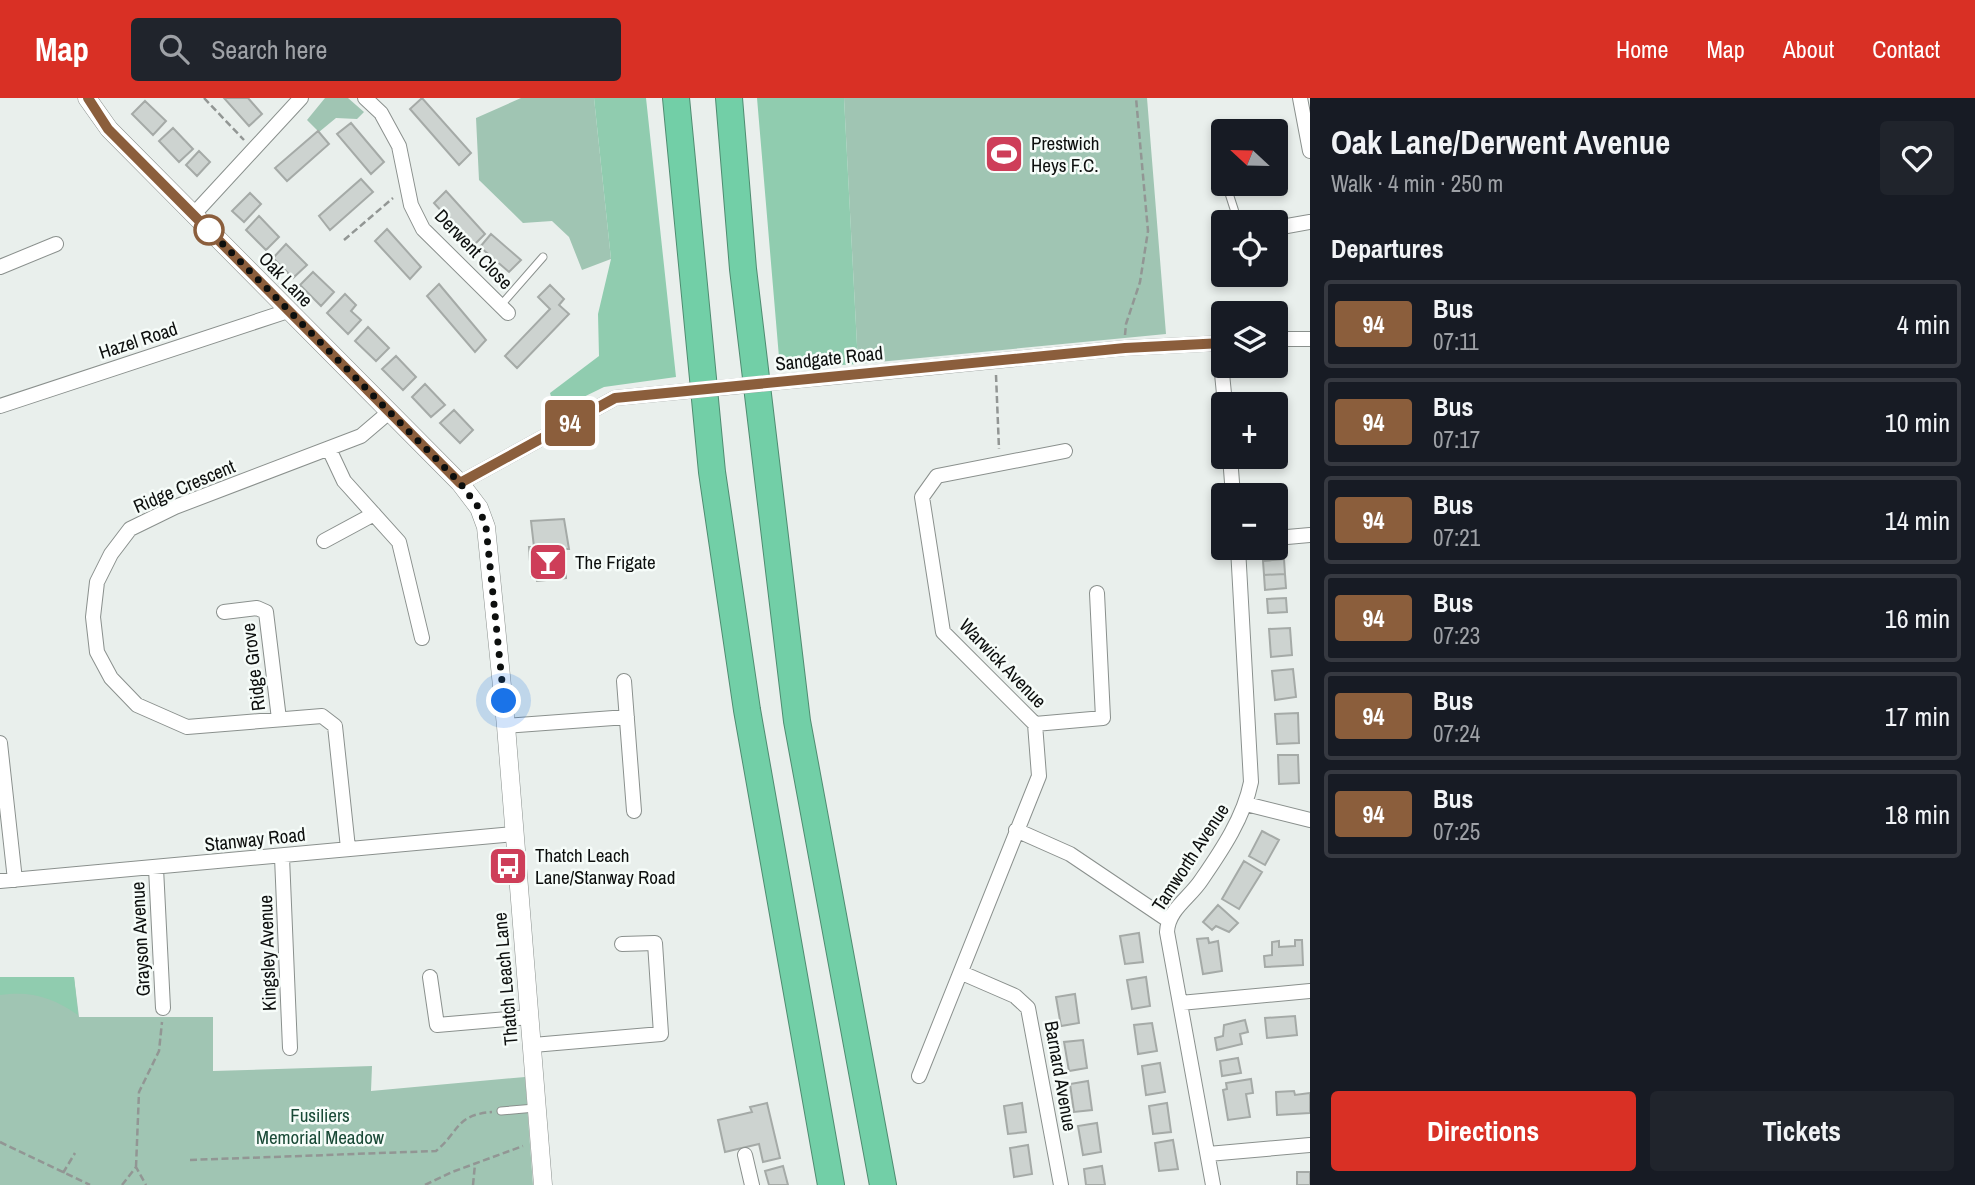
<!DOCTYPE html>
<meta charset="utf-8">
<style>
:root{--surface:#171b24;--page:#20242c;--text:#f1f3f6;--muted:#9ea1a6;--line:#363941;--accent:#d93025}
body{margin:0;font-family:"Archivo Narrow",sans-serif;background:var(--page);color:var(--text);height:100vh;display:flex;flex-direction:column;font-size:26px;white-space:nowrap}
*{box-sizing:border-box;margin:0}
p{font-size:23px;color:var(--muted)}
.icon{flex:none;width:38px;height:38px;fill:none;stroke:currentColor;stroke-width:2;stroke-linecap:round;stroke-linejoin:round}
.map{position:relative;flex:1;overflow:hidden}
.side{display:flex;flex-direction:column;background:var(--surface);width:665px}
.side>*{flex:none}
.badge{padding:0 14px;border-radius:5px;font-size:24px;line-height:46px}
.needle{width:46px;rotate:292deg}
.fabs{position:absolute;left:1211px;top:21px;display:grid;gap:14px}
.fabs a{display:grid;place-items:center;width:77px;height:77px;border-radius:7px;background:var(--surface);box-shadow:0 4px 10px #0003;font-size:35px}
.you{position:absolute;width:35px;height:35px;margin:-18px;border:5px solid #fff;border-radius:50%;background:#1a73e8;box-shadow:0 0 0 10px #1a73e833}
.map>.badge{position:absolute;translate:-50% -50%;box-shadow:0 0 0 4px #fff}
h2{padding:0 21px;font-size:26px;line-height:63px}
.round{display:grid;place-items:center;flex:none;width:74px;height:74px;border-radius:7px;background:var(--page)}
.head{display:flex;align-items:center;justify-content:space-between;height:119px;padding:0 21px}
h1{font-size:33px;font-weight:700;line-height:52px}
.action{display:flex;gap:14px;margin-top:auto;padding:14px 21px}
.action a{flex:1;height:80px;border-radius:7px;background:var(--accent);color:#fff;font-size:28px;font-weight:700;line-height:80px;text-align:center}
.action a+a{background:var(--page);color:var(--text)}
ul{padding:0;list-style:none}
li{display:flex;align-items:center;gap:21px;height:88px;margin:0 14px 10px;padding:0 7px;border:4px solid var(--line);border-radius:7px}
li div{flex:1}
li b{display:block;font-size:26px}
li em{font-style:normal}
li .badge{min-width:77px;font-weight:700;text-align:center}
header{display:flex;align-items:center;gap:42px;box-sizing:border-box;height:98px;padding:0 35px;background:var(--accent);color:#fff}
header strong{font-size:33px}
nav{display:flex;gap:38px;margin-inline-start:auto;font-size:24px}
.search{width:490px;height:63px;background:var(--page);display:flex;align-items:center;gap:18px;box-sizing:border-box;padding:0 24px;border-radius:7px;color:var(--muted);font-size:26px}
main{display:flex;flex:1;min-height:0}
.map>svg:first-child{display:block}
.green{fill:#a0c5b3}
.forest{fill:#90ccaf}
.building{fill:#cdd3d0;stroke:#a5aaa7;stroke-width:2}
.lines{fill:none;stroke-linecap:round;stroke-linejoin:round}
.service-casing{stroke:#8a908d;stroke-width:9}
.minor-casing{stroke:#8a908d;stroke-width:16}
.tertiary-casing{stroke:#8a908d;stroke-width:19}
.motorway-casing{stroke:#4f8c71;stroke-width:28}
.path{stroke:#929694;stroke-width:2.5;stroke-dasharray:7 3.5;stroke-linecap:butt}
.service{stroke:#fff;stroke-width:7}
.minor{stroke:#fff;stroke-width:14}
.tertiary{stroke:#fff;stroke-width:18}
.motorway{stroke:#72cfa7;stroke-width:26}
.minor-bridge-casing{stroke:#8a908d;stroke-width:16;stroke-linecap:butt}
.minor-bridge{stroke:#fff;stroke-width:14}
.line-casing{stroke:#fff;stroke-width:16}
.line{stroke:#8b5e3c;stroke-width:10}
.walk{stroke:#0d0f0e;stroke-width:7;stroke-dasharray:0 12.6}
.stop-dot{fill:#fff;stroke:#8b5e3c;stroke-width:3.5}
.labels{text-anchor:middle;stroke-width:5;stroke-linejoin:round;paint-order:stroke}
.poi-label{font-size:19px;fill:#0d0f0e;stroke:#f6fcf9;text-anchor:start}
.street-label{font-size:19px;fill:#0d0f0e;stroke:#f6fcf9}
.park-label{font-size:19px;fill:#1a4a37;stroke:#f6fcf9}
</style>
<header>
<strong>Map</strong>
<div class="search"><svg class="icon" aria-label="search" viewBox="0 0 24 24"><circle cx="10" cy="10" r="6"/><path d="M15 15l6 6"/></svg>Search here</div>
<nav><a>Home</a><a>Map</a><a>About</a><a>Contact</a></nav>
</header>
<main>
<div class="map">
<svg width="1310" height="1087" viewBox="0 0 1310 1087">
<rect width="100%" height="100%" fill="#e9efec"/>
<!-- green -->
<path class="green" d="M325,0H348L364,14L357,21L336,20L319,34L307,22Z
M521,0H594L611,161L582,172L569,139L552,123L523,125L479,82L476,20Z
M844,0H1147L1166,236L858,266Z
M0,879H74L79,919H213V973L372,968L371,993L525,979L533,1087H0Z"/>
<!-- forest -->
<path class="forest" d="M594,0H646L676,279L604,289L555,313L550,295L599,258L598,216L611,161Z
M757,0H844L858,266L780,271Z
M0,879H74L78,917C51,899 32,893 0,897Z"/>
<!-- building -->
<path class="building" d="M224,0H248L262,16L249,28Z
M422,0L471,55L459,67L410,11Z
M145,3L166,23L153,37L132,16Z
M351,25L384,64L371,76L337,36Z
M173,30L193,51L179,64L159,43Z
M318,33L329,46L287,83L275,70Z
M199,53L210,64L197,78L186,67Z
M361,81L373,94L330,132L319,118Z
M446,93L485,136L473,148L434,105Z
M250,95L261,106L244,124L232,113Z
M259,118L279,139L266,152L246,132Z
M387,131L421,169L410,181L375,143Z
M491,136L521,162L509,174L480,149Z
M286,146L307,167L293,180L273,160Z
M313,174L334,194L321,208L300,187Z
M439,186L486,242L475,254L427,198Z
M550,187L564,201L559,207L569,216L517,270L505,258L550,211L538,199Z
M345,196L356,207L351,213L361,222L348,236L327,215Z
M368,229L389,250L376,263L355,243Z
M396,258L416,279L403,292L382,271Z
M425,286L445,307L431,319L412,299Z
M454,312L473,332L460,345L440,325Z
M564,421L569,451H565L566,480L537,483L536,477L531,478L529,449H534L531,423Z
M1284,461L1285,476L1264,477L1263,463Z
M1285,476L1286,490L1265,492L1264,477Z
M1286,500L1287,514L1268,515L1267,501Z
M1290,530L1292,557L1271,559L1269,531Z
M1293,571L1296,599L1275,602L1272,573Z
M1298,615L1299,645L1277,646L1275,616Z
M1278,657H1298L1299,685L1279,686Z
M1262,733L1279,742L1265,767L1249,758Z
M1244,763L1262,774L1239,811L1222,801Z
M1218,807L1238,825L1229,834L1216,828L1212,832L1203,824Z
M1139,835L1143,864L1125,866L1120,838Z
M1208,840L1209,845L1218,843L1222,873L1203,876L1197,841Z
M1295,842H1302L1303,867L1265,869L1264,858L1272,857V844L1279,843V849L1295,848Z
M1146,879L1150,908L1132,911L1127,882Z
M1075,896L1079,925L1061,928L1056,899Z
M1295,918L1297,937L1267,940L1265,920Z
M1245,922L1248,934L1240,936L1242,946L1217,952L1215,940L1223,938L1224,927Z
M1152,925L1157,953L1138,956L1134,927Z
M1083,942L1087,970L1069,973L1064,944Z
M1238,960L1241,975L1222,978L1220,963Z
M1160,965L1165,994L1146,997L1142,968Z
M1251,981L1253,995L1246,996L1250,1019L1228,1022L1223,992L1227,991L1226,985Z
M1088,983L1092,1012L1074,1014L1070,986Z
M1294,993L1295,997L1310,995V1015L1277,1017L1276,994Z
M767,1005L780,1060L763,1064L759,1046L725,1054L718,1022L752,1014L750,1009Z
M1022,1005L1026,1034L1008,1036L1004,1008Z
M1167,1005L1171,1034L1153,1036L1149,1008Z
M1097,1025L1101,1054L1083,1057L1078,1028Z
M1173,1042L1178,1071L1159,1073L1155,1045Z
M1028,1047L1032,1076L1014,1079L1010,1050Z
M783,1068L788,1087H769L765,1073Z
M1102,1068L1105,1087H1086L1084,1071Z
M1297,1074H1310V1087H1297Z"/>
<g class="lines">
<!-- service casing -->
<g class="service-casing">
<path id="service" d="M1226,86L1235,114L1242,124
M501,207L543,159
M501,1013L535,1010"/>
</g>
<!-- minor casing -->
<g class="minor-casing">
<path id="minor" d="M365,0L381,15L399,48L411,107L423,131L508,215
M1300,0L1310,53
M194,116L301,0
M1276,130L1310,124
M0,169L56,146
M1276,241H1310
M1219,245L1225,306
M843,278L1125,250L1223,245
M0,308L288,213
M329,351L344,383L399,444L422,540
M1230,359L1233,397
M460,385L615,300
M1276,440L1310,437
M324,443L374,416
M224,514L257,510L266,514L279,621
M624,583L634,713
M1035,626L1103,620L1097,495
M506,628L627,619
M0,645L15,782
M1246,706L1310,722
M1016,732L1070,756L1168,822
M348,750L335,628L322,618L187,629L137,607L111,580L97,554L93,519L97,484L111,456L130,431L175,409L361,338L388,315
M282,759L290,950
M156,770L163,910
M0,783L514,736
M962,875L1015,898L1028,910L1061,1087
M430,879L437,927L530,919
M1180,905L1310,893
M533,947L661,936L655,845L622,846
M919,978L1039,678L1035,626L943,534L922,399L937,378L1065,353
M1208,1056L1310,1047
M745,1057L752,1087
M1213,1087L1167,834C1168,811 1190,800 1202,781C1222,752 1244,719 1251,684L1238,450"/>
</g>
<!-- tertiary casing -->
<g class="tertiary-casing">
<path id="tertiary" d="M87,0L109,31L460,385L479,410L486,429L506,628L543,1087"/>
</g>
<!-- motorway casing -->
<g class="motorway-casing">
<path id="motorway" d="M676,0L712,374L747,612L831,1087
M729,0L743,171L797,623L883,1087"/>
</g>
<!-- path -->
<path class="path" d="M204,0L244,42
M344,142L393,100
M1125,237L1126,226L1140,184L1148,133L1136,0
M996,277L999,351
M0,1044L90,1087
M190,1062L436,1053C460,1033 455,1017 492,1014
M136,1069L139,994L159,953L162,924
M63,1075L75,1055
M122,1087L136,1069L146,1087
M425,1087L452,1074L523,1048
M473,1087L475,1066"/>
<!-- service -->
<use href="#service" class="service"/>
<!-- minor -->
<use href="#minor" class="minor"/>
<!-- tertiary -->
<use href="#tertiary" class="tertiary"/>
<!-- motorway -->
<use href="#motorway" class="motorway"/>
<!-- minor-bridge casing -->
<g class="minor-bridge-casing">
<path id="minor-bridge" d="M615,300L843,278"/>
</g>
<!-- minor-bridge -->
<use href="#minor-bridge" class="minor-bridge"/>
</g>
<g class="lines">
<!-- line casing -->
<g class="line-casing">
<path id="line" d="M88,0L108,31L460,385L615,300L1125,250L1223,245"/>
</g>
<!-- line -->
<use href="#line" class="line"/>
<!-- walk -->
<path class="walk" d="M209,132L207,130L460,385L479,410L486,429L504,603"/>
</g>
<!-- icons -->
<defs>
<g id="stadium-square" transform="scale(2.0125)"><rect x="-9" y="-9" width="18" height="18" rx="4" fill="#ce3e59" stroke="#f6fcf9"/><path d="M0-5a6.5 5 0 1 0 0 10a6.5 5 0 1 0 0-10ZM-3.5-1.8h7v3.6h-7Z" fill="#fff"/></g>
<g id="bar-square" transform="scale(2.0125)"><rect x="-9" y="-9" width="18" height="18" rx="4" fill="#ce3e59" stroke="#f6fcf9"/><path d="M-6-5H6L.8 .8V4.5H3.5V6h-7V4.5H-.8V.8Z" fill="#fff"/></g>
<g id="bus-square" transform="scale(2.0125)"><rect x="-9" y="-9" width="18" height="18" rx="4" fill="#ce3e59" stroke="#f6fcf9"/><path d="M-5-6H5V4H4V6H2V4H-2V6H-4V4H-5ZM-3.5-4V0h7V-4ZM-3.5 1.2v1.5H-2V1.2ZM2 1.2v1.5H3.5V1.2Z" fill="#fff"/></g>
</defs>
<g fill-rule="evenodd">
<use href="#stadium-square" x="1004" y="56"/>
<use href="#bar-square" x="548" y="464"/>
<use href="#bus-square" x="508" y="768"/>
</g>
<!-- markers -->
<circle class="stop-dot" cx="209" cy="132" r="14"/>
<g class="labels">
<!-- poi labels -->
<g class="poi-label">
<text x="1031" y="52">Prestwich<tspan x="1031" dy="22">Heys F.C.</tspan></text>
<text x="575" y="471">The Frigate</text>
<text x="535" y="764">Thatch Leach<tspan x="535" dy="22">Lane/Stanway Road</tspan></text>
</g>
<!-- street labels -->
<g class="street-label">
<text transform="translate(474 151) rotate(46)" y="7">Derwent Close</text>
<text transform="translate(286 181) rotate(46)" y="7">Oak Lane</text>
<text transform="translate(138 242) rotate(-18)" y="7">Hazel Road</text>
<text transform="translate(829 260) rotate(-6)" y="7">Sandgate Road</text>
<text transform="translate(184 388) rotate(-23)" y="7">Ridge Crescent</text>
<text transform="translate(1003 565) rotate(46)" y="7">Warwick Avenue</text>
<text transform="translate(253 569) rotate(-97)" y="7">Ridge Grove</text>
<text transform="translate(255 741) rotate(-6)" y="7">Stanway Road</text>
<text transform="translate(1190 759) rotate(-57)" y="7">Tamworth Avenue</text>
<text transform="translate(140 841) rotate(-93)" y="7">Grayson Avenue</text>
<text transform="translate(267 855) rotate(-92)" y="7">Kingsley Avenue</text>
<text transform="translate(505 881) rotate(-95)" y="7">Thatch Leach Lane</text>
<text transform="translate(1061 978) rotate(80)" y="7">Barnard Avenue</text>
</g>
<!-- park labels -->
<g class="park-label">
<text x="320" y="1024">Fusiliers<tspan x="320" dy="22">Memorial Meadow</tspan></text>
</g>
</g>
</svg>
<div class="fabs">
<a><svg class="needle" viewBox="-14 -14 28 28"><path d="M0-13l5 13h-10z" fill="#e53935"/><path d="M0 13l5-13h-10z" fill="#9ea1a6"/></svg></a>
<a><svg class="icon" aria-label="locate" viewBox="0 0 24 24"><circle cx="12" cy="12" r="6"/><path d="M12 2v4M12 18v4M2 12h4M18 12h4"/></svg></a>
<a><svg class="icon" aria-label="layers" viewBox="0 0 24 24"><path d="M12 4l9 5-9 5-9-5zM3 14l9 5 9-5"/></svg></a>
<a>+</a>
<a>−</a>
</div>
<div class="you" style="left:504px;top:603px"></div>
<b class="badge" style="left:570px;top:325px;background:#8b5e3c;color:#fff">94</b>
</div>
<section class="side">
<div class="head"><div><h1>Oak Lane/Derwent Avenue</h1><p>Walk · 4 min · 250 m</p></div><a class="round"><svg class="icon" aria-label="heart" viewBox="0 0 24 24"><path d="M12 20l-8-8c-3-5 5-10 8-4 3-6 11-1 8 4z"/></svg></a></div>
<h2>Departures</h2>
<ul>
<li><span class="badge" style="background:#8b5e3c;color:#fff">94</span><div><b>Bus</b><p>07:11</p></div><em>4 min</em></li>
<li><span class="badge" style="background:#8b5e3c;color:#fff">94</span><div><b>Bus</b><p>07:17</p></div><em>10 min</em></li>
<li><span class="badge" style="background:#8b5e3c;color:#fff">94</span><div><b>Bus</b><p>07:21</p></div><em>14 min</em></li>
<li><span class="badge" style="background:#8b5e3c;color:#fff">94</span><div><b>Bus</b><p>07:23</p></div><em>16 min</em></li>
<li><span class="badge" style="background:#8b5e3c;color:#fff">94</span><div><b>Bus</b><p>07:24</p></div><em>17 min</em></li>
<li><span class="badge" style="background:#8b5e3c;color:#fff">94</span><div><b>Bus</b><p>07:25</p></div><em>18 min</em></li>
</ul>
<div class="action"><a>Directions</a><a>Tickets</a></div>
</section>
</main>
